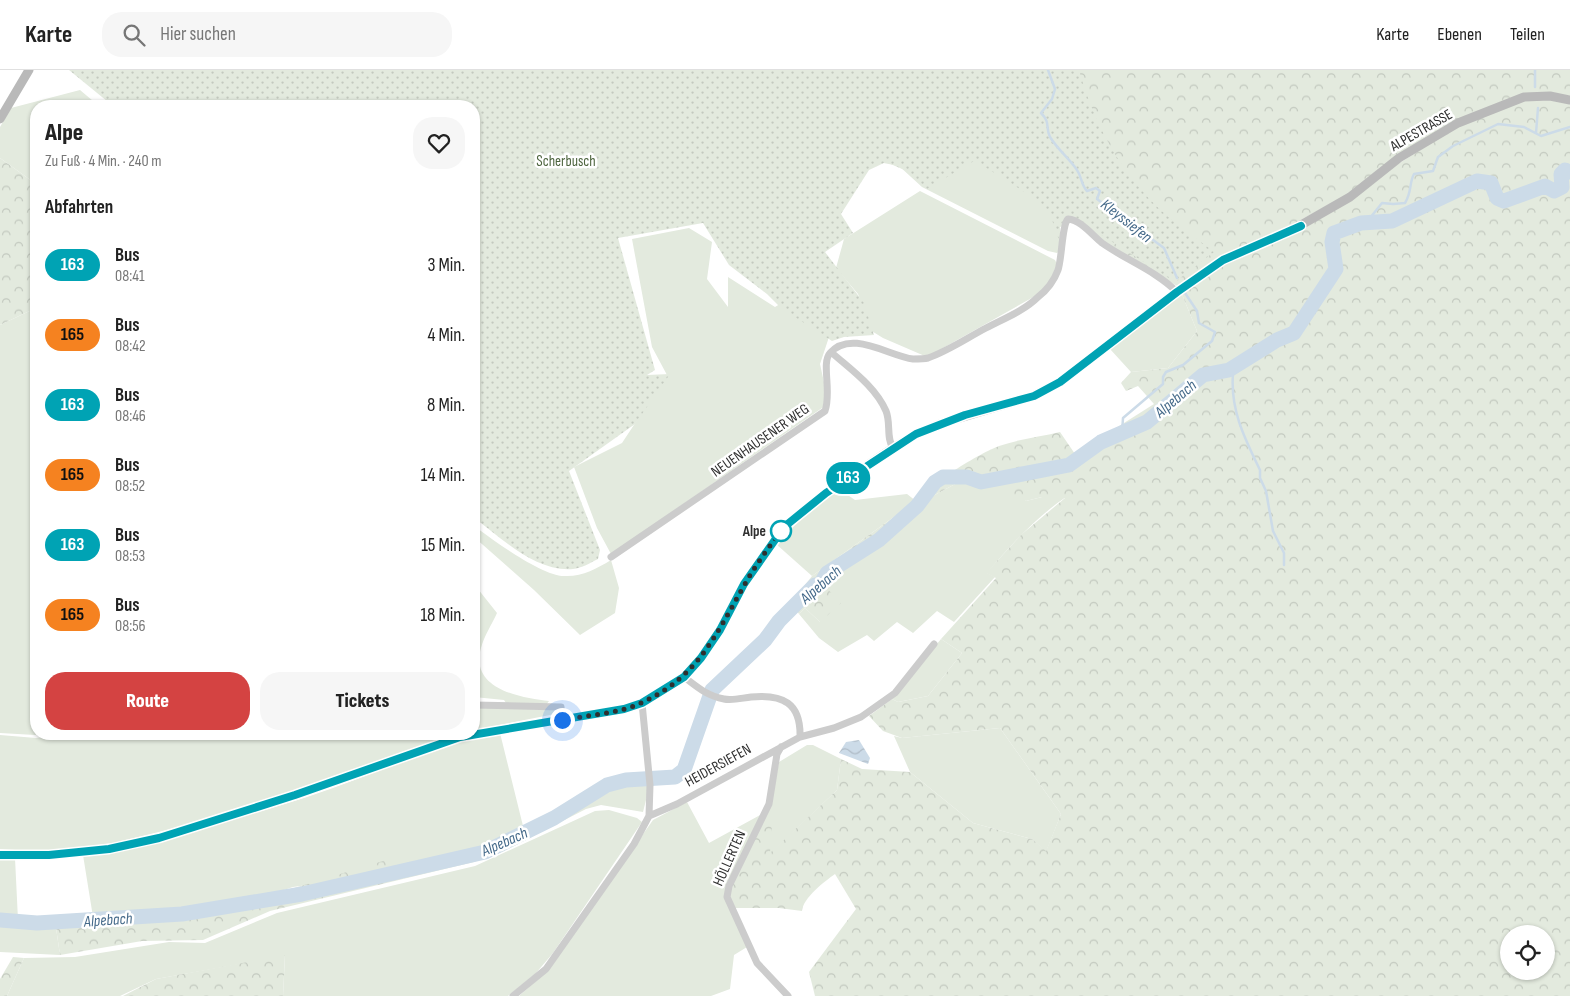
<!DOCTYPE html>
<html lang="de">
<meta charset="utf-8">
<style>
:root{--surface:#fff;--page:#f6f6f6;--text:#222;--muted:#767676;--line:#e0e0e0;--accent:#d44342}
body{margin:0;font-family:"Sofia Sans Condensed",sans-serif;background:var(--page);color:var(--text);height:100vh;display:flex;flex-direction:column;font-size:19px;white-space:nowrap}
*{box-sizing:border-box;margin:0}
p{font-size:16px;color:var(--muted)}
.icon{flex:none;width:28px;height:28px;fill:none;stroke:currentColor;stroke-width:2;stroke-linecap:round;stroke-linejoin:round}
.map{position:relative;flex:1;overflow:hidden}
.side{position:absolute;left:30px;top:30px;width:450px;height:640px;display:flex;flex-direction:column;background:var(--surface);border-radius:20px;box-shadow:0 1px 4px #0004}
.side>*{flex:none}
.badge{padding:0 10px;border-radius:16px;font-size:18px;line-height:32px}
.fabs{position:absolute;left:1500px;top:855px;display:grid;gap:10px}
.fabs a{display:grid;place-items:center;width:55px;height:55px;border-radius:50%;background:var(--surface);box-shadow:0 1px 4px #0004;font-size:25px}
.you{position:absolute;width:25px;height:25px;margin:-12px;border:4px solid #fff;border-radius:50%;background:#1a73e8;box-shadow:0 0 0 8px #1a73e833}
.map>.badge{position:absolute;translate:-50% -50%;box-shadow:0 0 0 2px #fff}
h2{padding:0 15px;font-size:19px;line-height:45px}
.round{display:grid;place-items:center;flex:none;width:52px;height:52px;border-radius:20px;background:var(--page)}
.summary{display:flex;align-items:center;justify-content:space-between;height:85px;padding:0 15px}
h1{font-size:24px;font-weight:800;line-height:38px}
.primary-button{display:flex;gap:10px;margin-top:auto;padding:10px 15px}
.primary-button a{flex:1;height:58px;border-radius:20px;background:var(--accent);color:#fff;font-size:20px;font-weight:800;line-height:58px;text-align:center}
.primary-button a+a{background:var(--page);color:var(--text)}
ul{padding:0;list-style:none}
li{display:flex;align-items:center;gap:15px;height:70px;padding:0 15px}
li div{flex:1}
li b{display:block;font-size:19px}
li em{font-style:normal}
li .badge{min-width:55px;font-weight:700;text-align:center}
header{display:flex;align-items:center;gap:30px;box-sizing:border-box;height:70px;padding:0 25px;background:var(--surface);border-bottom:1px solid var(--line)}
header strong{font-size:24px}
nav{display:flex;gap:28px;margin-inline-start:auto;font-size:18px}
.search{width:350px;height:45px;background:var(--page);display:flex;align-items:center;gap:12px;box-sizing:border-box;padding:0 18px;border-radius:20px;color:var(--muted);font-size:19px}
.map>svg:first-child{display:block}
.green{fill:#e3eade}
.forest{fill:url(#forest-crowns);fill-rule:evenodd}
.park{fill:url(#park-dots)}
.water{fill:url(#water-waves)}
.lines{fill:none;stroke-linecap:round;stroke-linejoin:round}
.stream{stroke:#ccdbe8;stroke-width:2.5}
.river{stroke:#ccdbe8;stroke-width:15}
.street{stroke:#ccc;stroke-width:7}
.secondary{stroke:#b9b9b9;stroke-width:9}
.line-casing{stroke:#fff;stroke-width:11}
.line{stroke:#00a3b4;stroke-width:8}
.walk{stroke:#2f2f2f;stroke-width:5;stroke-dasharray:0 9}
.stop-dot{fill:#fff;stroke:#00a3b4;stroke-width:2.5}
.labels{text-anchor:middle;stroke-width:5;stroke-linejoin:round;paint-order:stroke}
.street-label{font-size:15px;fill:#2f2f2f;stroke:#fff}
.park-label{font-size:15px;fill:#4f6640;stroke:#fff}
.stop-label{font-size:15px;font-weight:bold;fill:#2f2f2f;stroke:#fff;text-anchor:end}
.water-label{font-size:16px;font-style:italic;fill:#446989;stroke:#fff}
</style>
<header>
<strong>Karte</strong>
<div class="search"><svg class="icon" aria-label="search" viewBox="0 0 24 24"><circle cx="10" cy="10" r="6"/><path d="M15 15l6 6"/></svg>Hier suchen</div>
<nav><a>Karte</a><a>Ebenen</a><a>Teilen</a></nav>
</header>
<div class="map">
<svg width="1570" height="926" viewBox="0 0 1570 926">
<defs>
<pattern id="forest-crowns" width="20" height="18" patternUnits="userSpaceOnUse" patternTransform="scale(1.25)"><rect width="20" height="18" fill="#e3eade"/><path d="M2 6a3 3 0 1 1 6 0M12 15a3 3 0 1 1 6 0" fill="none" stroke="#c3c9bf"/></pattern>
<pattern id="park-dots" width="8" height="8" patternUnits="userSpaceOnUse" patternTransform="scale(1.25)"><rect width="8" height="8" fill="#e3eade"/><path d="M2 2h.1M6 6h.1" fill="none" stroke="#c3c9bf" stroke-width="1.8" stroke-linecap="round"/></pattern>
<pattern id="water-waves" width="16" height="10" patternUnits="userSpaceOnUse" patternTransform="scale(1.25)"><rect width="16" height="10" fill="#ccdbe8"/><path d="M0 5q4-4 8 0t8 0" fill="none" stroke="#b0bcc7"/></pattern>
</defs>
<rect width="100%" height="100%" fill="#fff"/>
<!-- green -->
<path class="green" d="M80,20L99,36H36V114L0,88V57L11,38Z
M945,69L1042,128L1060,156V180L1057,183L1048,181L922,117L899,96L868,90Z
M920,121L1055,190L1057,194L1050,211L1037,225L927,287L883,268L862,255L867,246L858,224L836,198L844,169Z
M689,158L712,172L707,209L728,237V207L775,237L788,229L835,249L820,294L825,317V336L611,484L597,458L574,397L622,373L667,305L652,277L632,169Z
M1181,222L1197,261L1168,298L1131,302L1110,279Z
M36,238V664H47L35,665L0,663V255Z
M959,412H1006L1026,431L1042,427H1066C1035,448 1011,475 987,503L995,507L954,552L937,541L913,563L897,552L874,571L867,565L838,582L819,568L799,544L805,538L820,552L818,510L874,476L931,427Z
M839,419L855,430L907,424L916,431L812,506L776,474L803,447Z
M474,456C493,470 542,506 564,506C582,507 596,499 611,490L619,518L615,543L580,565L534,520L474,467Z
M474,514L497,543C492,554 484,566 481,578C469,619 521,628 549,631L546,635L506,633L504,630L474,627Z
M941,569L962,583L928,626L898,632L892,629Z
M474,637L554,640L555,644L474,660Z
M1000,658L1061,744L1046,782L1032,769L973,753L910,702L894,666L902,668Z
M500,663L524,760L604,719L645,705L648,722L643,742L601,735L586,739L502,782L474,792L403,809L408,801L293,817L235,836L166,844L93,847L83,785C158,769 233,751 307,727C372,706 432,675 500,663Z
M63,664H458L274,729L167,760L113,773L46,782L0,779V665L36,668Z
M807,675H813L841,689L837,720L770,784L761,756L771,735L779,692Z
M687,732L709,773L762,744L725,819L747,877L734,885L730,919L711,926H519L546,902L653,750Z
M609,740L637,748L642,752L553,883L536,903L508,926H283L285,886L156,909L120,926H7L24,888L75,887L169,872L205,873L277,843L475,796L595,741Z
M0,788H15L18,850L55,851L60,885L0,882Z"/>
<!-- forest -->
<path class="forest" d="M1027,0H1570V26L1550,22L1458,49L1348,124L1275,164L1235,180L1177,216L1104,172L1078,151Z
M1548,29L1570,33V926H815L809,902L856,839L835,804C825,811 803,828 802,841L779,838H733L729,827L730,817L761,756L772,754L770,783L837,720L841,689L862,699L910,702L973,753L1032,769L1046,781L1061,744L1000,658L902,668L883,661L869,646L892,629L898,632L928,626L962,583L941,569L996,508L986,503L1022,464L1065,428L1042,427L1026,431L1007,422L1006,412H959L931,427L874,476L819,510L841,533L820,552L805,538L799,544L791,533L812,506L916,431C924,417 982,382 999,376C1019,369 1040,367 1060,362L1075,384L1154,334L1138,316L1126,321L1121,313L1131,302L1168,298L1197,261L1181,222L1210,202L1277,170L1460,55L1524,30ZM1509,864H1546V901H1509Z
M0,88L36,114V238L0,255Z
M396,787L408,801L403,809L270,841L203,870L142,871L60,885L55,851L166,844L235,836Z
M285,885L283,926H123L156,909Z
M13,887L24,888L7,926H0V909Z"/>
<!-- park -->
<path class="park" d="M69,0H1079C1095,56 1121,104 1165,144C1180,158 1198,169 1214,182L1175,212L1078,150L1060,157V173C1057,165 1055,156 1051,148C1042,130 992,101 974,91L927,119L909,102L886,92L869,100L841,144L853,163L825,182L864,233L874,265L844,267L832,271L781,238L767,224L729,195L703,153L618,168L655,300L647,305L670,304L635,354L569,401L600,480L598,489C590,493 582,498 573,499C535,502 502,468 474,448V36H113Z"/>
<!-- water -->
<path class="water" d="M859,670L870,688L868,694L839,683L846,672Z"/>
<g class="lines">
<!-- stream -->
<path class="stream" d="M1048,0L1055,19L1052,29L1041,43C1051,53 1045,57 1050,67C1058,80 1069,88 1077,100C1082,107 1081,115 1087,121L1096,118L1100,121L1097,129L1164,178L1177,208
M1535,17V0
M1536,63L1538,38
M1366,153L1382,133L1393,134L1405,133C1412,122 1409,113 1414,104L1433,101L1438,87L1453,76L1498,54L1524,57L1541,66L1570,57
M1229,300L1233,304C1230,340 1245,369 1260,400V408L1266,421L1273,461L1284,483V495
M1122,363L1123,348L1163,314V307L1166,302L1183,295L1212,271L1215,262L1199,253L1197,241L1185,223"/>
<!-- river -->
<path class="river" d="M0,850L37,853L182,844L302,824L485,782L554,748L607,715L626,710L675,707L684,700L712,620L765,570L779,551L815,515H820L827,503L879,470L917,436L935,412L943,407H967L981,412L1069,395L1101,372L1147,352L1203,305L1229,300L1277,270L1294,263L1336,199L1332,172L1334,163L1361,153L1392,151L1477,111L1491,113L1497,128L1504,131L1545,116L1554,121L1562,117L1561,104L1565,100L1570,102"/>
<!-- street -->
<path class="street" d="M831,282C850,299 875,316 886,341C891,353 886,368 893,378
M611,487L825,341C832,322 821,293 830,283C851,259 889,286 913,289C917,289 924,289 928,288C948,281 967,268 986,258C1003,249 1024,241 1038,227C1047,220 1054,211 1058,200C1062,189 1062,154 1068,149C1081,150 1092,165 1102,173C1126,190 1156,201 1177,222
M684,607C697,617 707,626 724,629C732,631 742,628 751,627C783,624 801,633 800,667
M474,635L561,637L562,650
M781,677L777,684L769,734L729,816L727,827L757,893L788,926
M649,746L677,734L800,667L834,658L861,647L895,623L934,574
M513,926L546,899L634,774L649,746L650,715L642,633"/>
<!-- secondary -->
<path class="secondary" d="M0,49L29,0
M0,785H49L109,779L159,768L295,725L460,667L623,639L642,633L684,607L701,588L720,561L744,514L784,457L826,423L893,378L916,364L940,354L1033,326L1060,312L1177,222L1223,191L1301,155L1350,127L1399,88L1458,53L1524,27L1550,26L1570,30"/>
</g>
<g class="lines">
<!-- line casing -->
<g class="line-casing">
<path id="line" d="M0,785H49L109,779L159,768L295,725L460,667L624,639L642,633L684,607L701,588L720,560L744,514L784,457L826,423L916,364L965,345L1034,326L1060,312L1177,222L1223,190L1301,156"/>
</g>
<!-- line -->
<use href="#line" class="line"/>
<!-- walk -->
<path class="walk" d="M562,650C588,645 619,644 643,632C699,606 716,564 745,514C755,496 768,478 781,461"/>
</g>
<!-- markers -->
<circle class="stop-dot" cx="781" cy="461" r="10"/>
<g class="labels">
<!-- street labels -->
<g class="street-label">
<text transform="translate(1421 60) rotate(-30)" y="5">ALPESTRASSE</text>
<text transform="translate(760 370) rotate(-35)" y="5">NEUENHAUSENER WEG</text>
<text transform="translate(718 695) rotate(-29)" y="5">HEIDERSIEFEN</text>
<text transform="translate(729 788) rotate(-66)" y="5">HÖLLERTEN</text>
</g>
<!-- park labels -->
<g class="park-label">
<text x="566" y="96">Scherbusch</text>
</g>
<!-- stop labels -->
<g class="stop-label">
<text x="766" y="466">Alpe</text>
</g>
<!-- water labels -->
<g class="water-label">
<text transform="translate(1127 150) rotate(38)" y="6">Kleyssiefen</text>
<text transform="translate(1175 328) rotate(-40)" y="6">Alpebach</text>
<text transform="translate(820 514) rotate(-41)" y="6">Alpebach</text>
<text transform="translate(504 771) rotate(-24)" y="6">Alpebach</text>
<text transform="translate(108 849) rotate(-4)" y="6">Alpebach</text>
</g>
</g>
</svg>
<div class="fabs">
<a><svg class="icon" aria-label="locate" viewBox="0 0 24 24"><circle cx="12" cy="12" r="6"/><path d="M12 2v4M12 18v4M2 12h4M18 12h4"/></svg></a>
</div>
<div class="you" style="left:562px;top:650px"></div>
<b class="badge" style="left:848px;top:408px;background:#00a3b4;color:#fff">163</b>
<section class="side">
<div class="summary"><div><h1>Alpe</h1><p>Zu Fuß · 4 Min. · 240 m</p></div><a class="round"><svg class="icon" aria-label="heart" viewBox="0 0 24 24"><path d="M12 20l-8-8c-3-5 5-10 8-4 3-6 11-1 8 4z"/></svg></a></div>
<h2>Abfahrten</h2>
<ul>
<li><span class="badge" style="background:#00a3b4;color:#fff">163</span><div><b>Bus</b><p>08:41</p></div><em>3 Min.</em></li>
<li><span class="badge" style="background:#f58220;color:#111">165</span><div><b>Bus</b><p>08:42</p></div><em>4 Min.</em></li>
<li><span class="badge" style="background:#00a3b4;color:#fff">163</span><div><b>Bus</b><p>08:46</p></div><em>8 Min.</em></li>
<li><span class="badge" style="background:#f58220;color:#111">165</span><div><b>Bus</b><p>08:52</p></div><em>14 Min.</em></li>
<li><span class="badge" style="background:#00a3b4;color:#fff">163</span><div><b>Bus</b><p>08:53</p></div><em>15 Min.</em></li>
<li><span class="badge" style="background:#f58220;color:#111">165</span><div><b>Bus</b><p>08:56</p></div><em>18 Min.</em></li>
</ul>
<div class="primary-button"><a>Route</a><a>Tickets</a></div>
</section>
</div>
